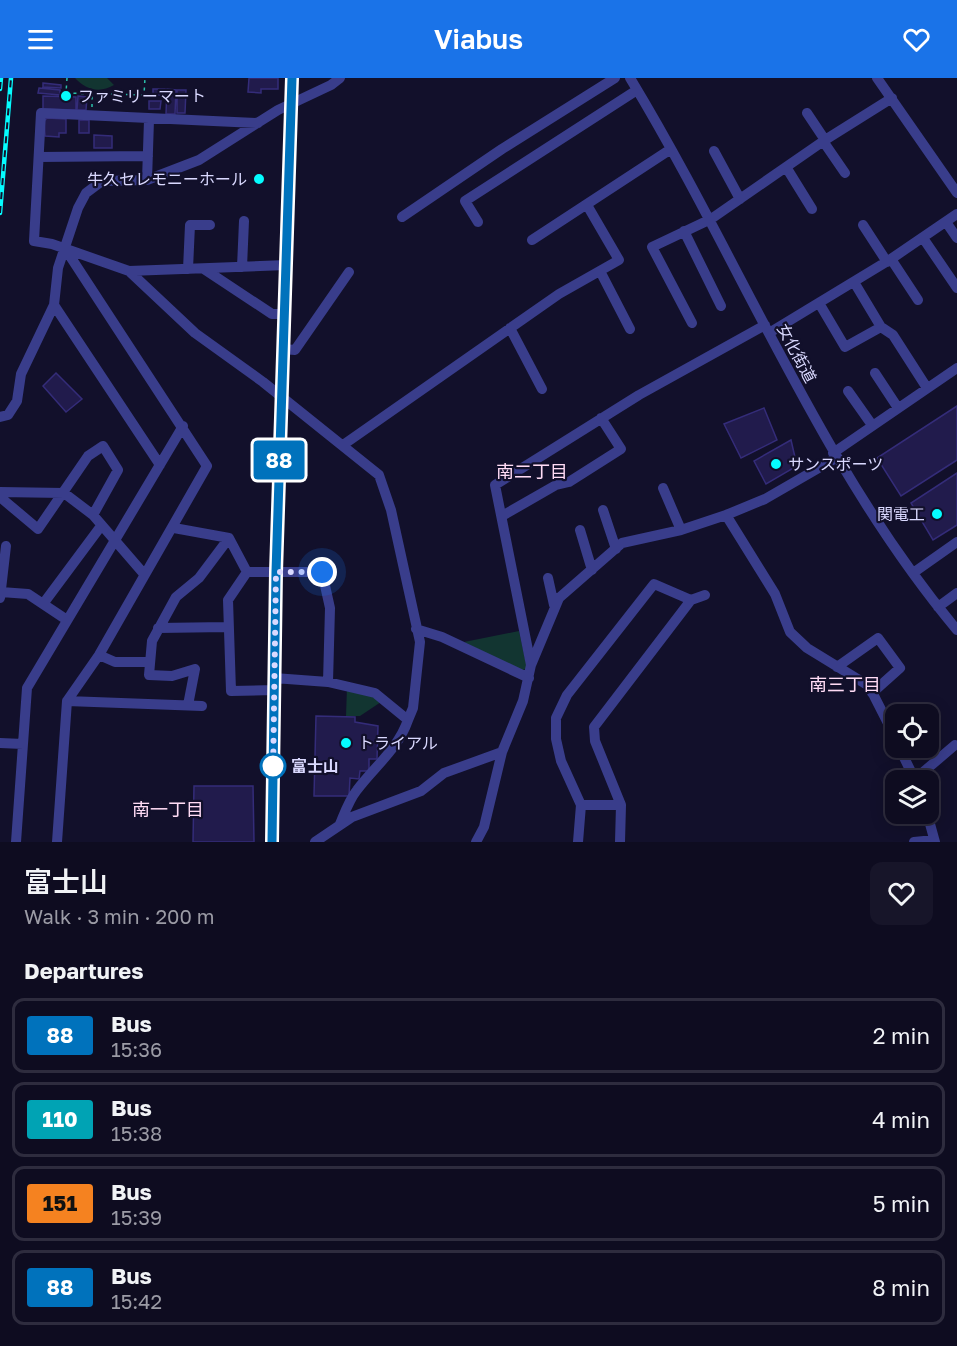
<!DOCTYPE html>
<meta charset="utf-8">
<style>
:root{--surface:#0e0c20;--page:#171529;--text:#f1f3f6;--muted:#9b9ba5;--line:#2e2c3e;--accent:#1a73e8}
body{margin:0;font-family:"Golos Text","Noto Sans JP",sans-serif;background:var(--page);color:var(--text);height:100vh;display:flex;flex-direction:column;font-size:22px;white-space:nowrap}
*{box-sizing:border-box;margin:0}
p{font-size:20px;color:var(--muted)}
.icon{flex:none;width:33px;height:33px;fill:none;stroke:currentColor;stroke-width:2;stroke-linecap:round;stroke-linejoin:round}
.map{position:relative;height:764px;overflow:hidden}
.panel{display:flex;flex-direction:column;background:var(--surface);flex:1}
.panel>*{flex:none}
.badge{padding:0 12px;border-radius:4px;font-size:21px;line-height:39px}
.fabs{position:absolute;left:885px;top:626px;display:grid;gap:12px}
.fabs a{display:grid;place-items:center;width:54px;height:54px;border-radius:12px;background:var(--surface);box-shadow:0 3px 15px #0003,0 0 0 2px var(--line);font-size:30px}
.you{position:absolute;width:30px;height:30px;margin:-15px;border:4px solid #fff;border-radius:50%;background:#1a73e8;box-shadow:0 0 0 9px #1a73e833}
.map>.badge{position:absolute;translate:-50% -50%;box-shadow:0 0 0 3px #fff}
h2{padding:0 24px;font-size:22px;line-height:54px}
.round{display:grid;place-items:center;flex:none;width:63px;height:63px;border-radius:12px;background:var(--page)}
.summary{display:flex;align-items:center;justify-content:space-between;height:102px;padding:0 24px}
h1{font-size:28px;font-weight:600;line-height:45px}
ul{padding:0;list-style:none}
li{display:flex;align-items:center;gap:18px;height:75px;margin:0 12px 9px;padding:0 12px;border:3px solid var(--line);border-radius:12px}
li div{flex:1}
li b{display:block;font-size:22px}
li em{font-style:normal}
li .badge{min-width:66px;font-weight:700;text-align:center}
header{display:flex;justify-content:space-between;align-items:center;height:78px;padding:0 24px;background:var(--accent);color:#fff;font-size:27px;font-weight:600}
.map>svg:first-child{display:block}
.green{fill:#123531}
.building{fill:#211b4c;stroke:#342c79;stroke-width:1.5}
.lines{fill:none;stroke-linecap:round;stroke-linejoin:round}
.path{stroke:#2bc1ab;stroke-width:1.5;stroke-dasharray:3 4.5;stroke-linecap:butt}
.minor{stroke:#393d8b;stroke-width:10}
.rail-casing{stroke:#05fcff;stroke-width:4.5}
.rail{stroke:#12102b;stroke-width:2;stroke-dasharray:7;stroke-linecap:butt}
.line-casing{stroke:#fff;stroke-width:14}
.line{stroke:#0072bc;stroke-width:9}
.walk{stroke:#dad9ff;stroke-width:6;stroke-dasharray:0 10.8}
.poi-dot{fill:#05fcff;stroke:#12102b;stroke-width:2}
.stop-dot{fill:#fff;stroke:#0072bc;stroke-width:3}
.labels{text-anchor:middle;stroke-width:4.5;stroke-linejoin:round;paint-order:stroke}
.poi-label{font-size:16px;fill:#dad9ff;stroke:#12102b;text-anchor:start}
.street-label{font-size:16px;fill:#dad9ff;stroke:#12102b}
.stop-label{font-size:16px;font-weight:bold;fill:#dad9ff;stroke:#12102b;text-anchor:start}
.neighbourhood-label{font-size:18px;fill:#ffdbf5;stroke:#12102b}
</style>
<header><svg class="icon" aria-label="menu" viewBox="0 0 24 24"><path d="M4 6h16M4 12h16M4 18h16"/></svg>Viabus<svg class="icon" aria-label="heart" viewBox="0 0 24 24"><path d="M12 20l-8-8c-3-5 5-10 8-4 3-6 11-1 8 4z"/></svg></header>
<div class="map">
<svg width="957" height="764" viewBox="0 0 957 764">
<rect width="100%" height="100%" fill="#12102b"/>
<!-- green -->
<path class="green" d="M75,0H107L114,7C99,16 85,11 75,0Z
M519,553L527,590L521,593L464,564Z
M347,609L384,622L360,638H346Z"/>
<!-- building -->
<path class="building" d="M249,0H278V11H261V15L248,14Z
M43,5L61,7V10L43,9Z
M39,10L60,12V17L38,15Z
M153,11H165V17H153Z
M167,11L176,12L175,36H166Z
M177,12H186L185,35H177Z
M43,18L76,19V32L43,31Z
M78,18L87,19L86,32H77Z
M149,23H161L160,31H149Z
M47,40L66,41V55H59V59L45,58L44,43Z
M79,42H89V55H79Z
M94,57L112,58V70H94Z
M56,295L82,321L66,334L43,308Z
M957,328V382L901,418L877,380Z
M764,330L777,362L741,380L724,346Z
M791,362L797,388L766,406L754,383Z
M957,395V447L933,462L911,425Z
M316,638L355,639V644L378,648L377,681H369V693H360L359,701L350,700L349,718H314Z
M194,708H253L254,764H193Z"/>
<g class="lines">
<!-- path -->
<path class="path" d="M67,0L66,15L144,17L145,0
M92,29V18"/>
<!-- minor -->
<path class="minor" d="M630,0C741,183 819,387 957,552
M877,0L957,115
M807,35L825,62
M258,45L41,35L34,163L52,166L129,193L195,255L263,304L379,397L391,432L420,564L413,630L408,642L375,615L328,604L274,600
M823,63L845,95
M714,73L740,121
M39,79L148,78
M786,89L812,131
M147,102L149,42
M402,139L502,71L615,0
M478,144L465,123L637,12
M946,144L957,160
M863,147L887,184
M684,153L721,228
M923,160L957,210
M532,162L671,71
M891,181L918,222
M242,189L244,143
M188,191L190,147H210
M204,191L272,236H284
M129,193L286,187
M600,193L630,251
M819,225L845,269L881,249L854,204
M54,227L160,387
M692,245L652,169L711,141L825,62L892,20
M881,249L893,257L927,310
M510,250L542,311
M769,255L891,181L957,136
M283,271L295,272L349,194
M875,295L898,330
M848,313L872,347
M0,339L8,337L17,323L21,296L54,227L58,190L78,130L86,115L102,103L147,102L199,82L278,32L331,7L340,0
M343,367L559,216L619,182L587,127
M833,375L957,290
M663,410L681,452
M0,414L64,415L93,437L144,496
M0,419L38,451L88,378L103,368L118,392L93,437
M603,432L616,471
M726,437L775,516L790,554L807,570L869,608L896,661
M502,438L556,407L569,404L621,371L601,340
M174,450L229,460L247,494
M580,452L592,492
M247,494H322L330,530L328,604
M247,494L228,522L231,613L274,612
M913,495L957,464
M548,500L554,527
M1,514L28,516L67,542
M0,520L6,468
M691,522L705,517
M43,526L101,448
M938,529L957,515
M158,550L227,549
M416,551L442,559L529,600
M99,577L115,584H148
M531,587L495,407L639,317L765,247
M837,589L878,560L900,590L872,615
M67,623L202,628
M188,627L195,591L172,598L149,597L152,563L176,519L199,500L229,460
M0,665L23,666
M899,669L915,702
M915,701L955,667
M581,727H621
M927,735L935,764
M340,746C345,734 349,722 357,712C375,688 398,671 408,642
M16,764L27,610L183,348
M57,764L67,623L99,577L207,388L66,172
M272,764L276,494L293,0
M315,764L352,739L421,713L444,695L502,674
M476,764L484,749L502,674L523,623L531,587L559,520L622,465L681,452L726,437L765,421L836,380
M578,764L581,727L561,683L556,661V640L567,617L654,506L691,522L594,649L595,663L621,727L620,764
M914,764L934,762"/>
<!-- rail casing -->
<g class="rail-casing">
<path id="rail" d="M0,11L1,0
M0,135L11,0"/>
</g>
<!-- rail -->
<use href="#rail" class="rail"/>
</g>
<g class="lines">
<!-- line casing -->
<g class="line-casing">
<path id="line" d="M272,764L276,494L292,0"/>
</g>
<!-- line -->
<use href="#line" class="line"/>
<!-- walk -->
<path class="walk" d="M273,688V697L276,494H322"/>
</g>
<!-- markers -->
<g class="poi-dot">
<circle cx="66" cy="18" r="6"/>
<circle cx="259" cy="101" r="6"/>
<circle cx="776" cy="386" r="6"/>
<circle cx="937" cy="436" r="6"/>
<circle cx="346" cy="665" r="6"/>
</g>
<circle class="stop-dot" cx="273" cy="688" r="12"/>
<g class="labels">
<!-- poi labels -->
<g class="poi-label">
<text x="78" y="24">ファミリーマート</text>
<text x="247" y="107" text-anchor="end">牛久セレモニーホール</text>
<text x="788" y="392">サンスポーツ</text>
<text x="925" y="442" text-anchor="end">関電工</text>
<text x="358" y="671">トライアル</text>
</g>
<!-- street labels -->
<g class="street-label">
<text transform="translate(797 275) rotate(62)" y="6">女化街道</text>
</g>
<!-- stop labels -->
<g class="stop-label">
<text x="291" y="694">富士山</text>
</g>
<!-- neighbourhood labels -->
<g class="neighbourhood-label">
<text x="532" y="400">南二丁目</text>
<text x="845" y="613">南三丁目</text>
<text x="168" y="738">南一丁目</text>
</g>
</g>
</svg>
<div class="fabs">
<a><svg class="icon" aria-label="locate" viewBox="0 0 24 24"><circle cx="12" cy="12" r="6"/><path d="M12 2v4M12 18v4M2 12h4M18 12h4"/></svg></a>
<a><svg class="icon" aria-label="layers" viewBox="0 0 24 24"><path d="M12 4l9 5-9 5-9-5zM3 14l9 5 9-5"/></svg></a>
</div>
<div class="you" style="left:322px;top:494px"></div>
<b class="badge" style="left:279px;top:382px;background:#0072bc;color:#fff">88</b>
</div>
<section class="panel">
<div class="summary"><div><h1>富士山</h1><p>Walk · 3 min · 200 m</p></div><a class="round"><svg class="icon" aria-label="heart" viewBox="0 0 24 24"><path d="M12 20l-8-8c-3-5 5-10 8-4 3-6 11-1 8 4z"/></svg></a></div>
<h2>Departures</h2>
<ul>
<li><span class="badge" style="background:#0072bc;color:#fff">88</span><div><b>Bus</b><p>15:36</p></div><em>2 min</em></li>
<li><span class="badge" style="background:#00a3b4;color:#fff">110</span><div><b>Bus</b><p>15:38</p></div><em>4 min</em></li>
<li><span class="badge" style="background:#f58220;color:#111">151</span><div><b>Bus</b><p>15:39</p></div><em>5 min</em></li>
<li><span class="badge" style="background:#0072bc;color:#fff">88</span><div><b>Bus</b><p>15:42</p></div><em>8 min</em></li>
</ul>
</section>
